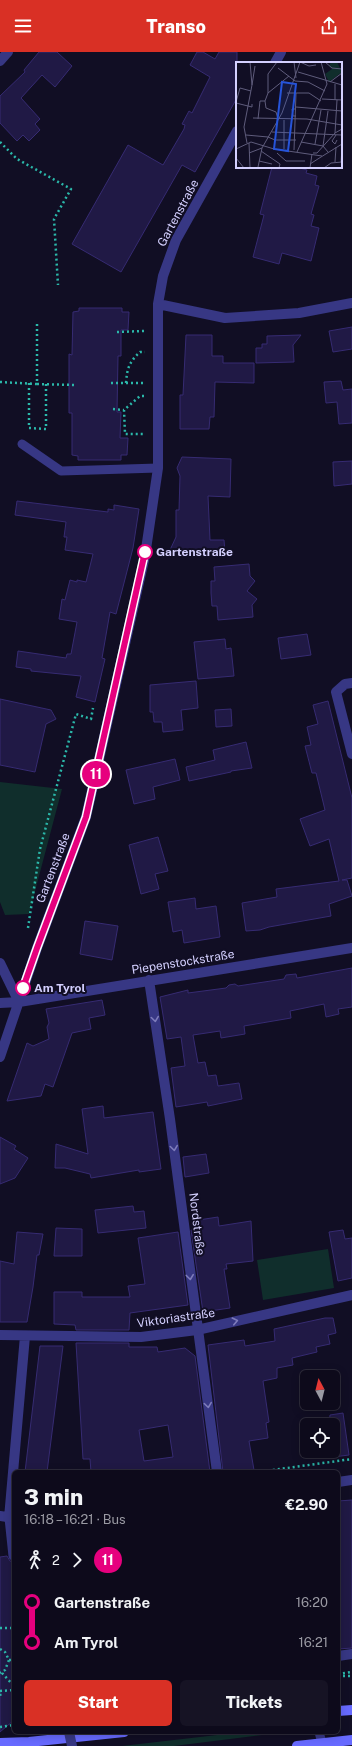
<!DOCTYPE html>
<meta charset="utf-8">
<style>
:root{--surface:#0d0a1b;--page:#161324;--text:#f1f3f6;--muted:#9a9aa3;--line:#2d2b3a;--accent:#d93025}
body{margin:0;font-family:"Public Sans",sans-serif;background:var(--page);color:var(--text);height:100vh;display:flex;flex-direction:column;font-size:15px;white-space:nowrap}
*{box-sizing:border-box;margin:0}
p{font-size:13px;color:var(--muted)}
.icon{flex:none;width:22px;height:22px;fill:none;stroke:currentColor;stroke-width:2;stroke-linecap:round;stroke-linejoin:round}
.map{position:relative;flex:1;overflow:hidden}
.side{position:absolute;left:12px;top:1418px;width:328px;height:264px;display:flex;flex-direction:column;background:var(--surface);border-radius:6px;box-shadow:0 2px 10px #0003,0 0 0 1px var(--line)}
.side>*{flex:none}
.badge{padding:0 8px;border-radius:13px;font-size:14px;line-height:26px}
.needle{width:26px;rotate:353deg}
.fabs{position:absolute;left:300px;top:1318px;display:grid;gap:8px}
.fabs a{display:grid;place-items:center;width:40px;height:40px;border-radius:6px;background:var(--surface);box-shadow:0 2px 10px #0003,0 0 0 1px var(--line);font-size:20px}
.map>.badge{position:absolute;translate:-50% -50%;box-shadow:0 0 0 2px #fff}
.legs{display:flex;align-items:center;gap:6px;height:44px;padding:0 12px;font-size:13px}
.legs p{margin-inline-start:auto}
.head{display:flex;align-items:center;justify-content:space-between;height:68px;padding:0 12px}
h1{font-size:22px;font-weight:800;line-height:30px}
.cta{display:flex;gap:8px;margin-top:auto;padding:8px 12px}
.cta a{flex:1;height:46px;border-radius:6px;background:var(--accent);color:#fff;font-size:16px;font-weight:800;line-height:46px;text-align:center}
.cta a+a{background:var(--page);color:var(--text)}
ul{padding:0 12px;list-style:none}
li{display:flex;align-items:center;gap:14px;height:40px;font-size:15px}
li i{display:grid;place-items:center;width:6px;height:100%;margin:0 5px;background:currentColor}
li i::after{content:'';width:10px;height:10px;margin:-5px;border:3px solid;border-radius:50%;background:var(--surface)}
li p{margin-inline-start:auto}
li:first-child i{background:linear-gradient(#0000 50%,currentColor 0)}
li:last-child i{background:linear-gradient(currentColor 50%,#0000 0)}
header{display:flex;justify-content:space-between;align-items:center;height:52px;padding:0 12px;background:var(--accent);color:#fff;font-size:18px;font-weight:800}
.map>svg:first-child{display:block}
.green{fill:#102e2c}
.building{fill:#201945;stroke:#362b72;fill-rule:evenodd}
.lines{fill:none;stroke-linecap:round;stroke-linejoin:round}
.path{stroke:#2bb8aa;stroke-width:2.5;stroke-dasharray:2 3;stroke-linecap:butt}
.service{stroke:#373784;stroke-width:9}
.pedestrian{stroke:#373784;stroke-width:10}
.minor{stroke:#373784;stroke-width:10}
.secondary{stroke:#676aff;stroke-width:10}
.pedestrian-bridge{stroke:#373784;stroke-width:10}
.oneway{stroke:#7e7cbb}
.line-1-casing{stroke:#fff;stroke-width:9}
.line-1{stroke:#e6007e;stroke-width:6}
.stop-1-dot{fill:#fff;stroke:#e6007e;stroke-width:2}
.labels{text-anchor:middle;stroke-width:4;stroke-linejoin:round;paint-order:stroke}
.street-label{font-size:12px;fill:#d4d0ff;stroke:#110e24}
.stop-label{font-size:12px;font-weight:bold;fill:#d4d0ff;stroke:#110e24;text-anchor:start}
.inset-road{fill:none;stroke:#5f5c7c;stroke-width:1}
.view{fill:#2654da;fill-opacity:0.15;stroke:#2654da;stroke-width:2}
.inset-edge{fill:none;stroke:#d4d0ff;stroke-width:2}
</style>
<header><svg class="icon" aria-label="menu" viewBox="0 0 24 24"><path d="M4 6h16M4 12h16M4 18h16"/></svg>Transo<svg class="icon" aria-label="share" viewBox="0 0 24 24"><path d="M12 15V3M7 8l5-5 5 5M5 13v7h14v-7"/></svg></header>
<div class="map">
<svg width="352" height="1694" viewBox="0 0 352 1694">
<rect width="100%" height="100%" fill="#110e24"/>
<!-- green -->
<path class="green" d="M0,730L62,737L29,862L5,863L0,850Z
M328,1197L334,1236L263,1248L257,1208Z
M243,1680H270V1682L174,1694H122Z"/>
<!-- building -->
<path class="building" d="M39,0H57L72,14L55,35L42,23L21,46L40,67L35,72L40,78L29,89L23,83L17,89L0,71V44L25,20L24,18Z
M197,0H203L215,7L219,0H237V46L195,120L182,113L121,220L72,192L128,93L163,113L184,77L185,73L182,72L189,59L192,61L210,25L190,13Z
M272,115H296L307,118L306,121L317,124L315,133L319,134L311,162L314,163L311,174L319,176L311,209L282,201L279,212L253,205L264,163L260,162Z
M79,256H122V260H129L128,278H121V304H118L117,360H121L120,386H128L127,403H121V408H78V404L72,403V361H69V302L72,303L73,260L79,259Z
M352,275V297L333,300L329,279Z
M186,283H212V304H223V311H254V331L215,330L214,365H210L209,377H180V343H183Z
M301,283L293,293L294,310L256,311V296H262V292H267V284Z
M341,329L343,338L352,337V371L339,372L337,350L326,351L324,330Z
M182,405L231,407L230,445L208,444L210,488H224L225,501L177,503L170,498L176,485V458H179L180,424L177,416Z
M352,409V432L334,434L333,410Z
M17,449L108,460V457L114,458V453L139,457L133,496L116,562L110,560L102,606L105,607L95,650L76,645L81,624L31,619V617L16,615L18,599L66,606L67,602H71L77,570L59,567L62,547L65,548L70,528L77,530V528L86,530L93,502L65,498L67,485H64L66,470L15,463Z
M249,512L250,524L255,529L247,539L257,547L252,553L253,565L218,568L217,554H212L211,541V529H215L214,515Z
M307,582L311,603L281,607L278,586Z
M225,587L226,597L231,596L234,624L198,627L194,590Z
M196,629L198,656L181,658L183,678L163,680L162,670H154L153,660H150V633Z
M0,647L51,658L56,667L46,672L35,720L0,713Z
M328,649L352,746V826L342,828H347L352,844L329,852L331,864L269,875L260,878L246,879L242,851L277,845L276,837L339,829L329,787L310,794L300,767L325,758L316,721H312L305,694L311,693L307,675L318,672L313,653Z
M231,657L232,674L216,675L215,658Z
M246,690L252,716L231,719V720L189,729L186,715L215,708L213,698Z
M175,707L180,728L153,735L155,747L134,752L126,718Z
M158,785L168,819L155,822L159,837L141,842L129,793Z
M195,846L196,857L216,854L220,885L184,891L182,878L173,880L168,850Z
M85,869L118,874L112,908L80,902Z
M352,916V955L338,957L339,962L326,965L324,952L290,959L291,966L244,974L245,982L221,986L220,979L193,983L198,1011L205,1010L208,1024L216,1023L218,1034L239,1031L242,1047L208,1054L207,1050L176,1055L171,1016L185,1014L181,985L167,987L160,945L188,938V941L226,936L229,933L235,932L238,934L284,927L286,923L296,922L297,926Z
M102,948L105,963L89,966L91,977L72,981L53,1035L45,1032L41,1044L7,1049L27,991L33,994L49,987L47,975L49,971L46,957Z
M103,1054L104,1066L153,1060L161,1117L139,1120V1118L91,1126L90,1122L65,1116H55L56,1092L88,1102L82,1057Z
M0,1085L16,1094L14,1097L28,1106L15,1126L0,1132Z
M206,1102L209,1121L185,1125L183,1105Z
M133,1154L134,1160L144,1159L146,1176L98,1181L95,1158Z
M218,1165L219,1174L251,1169L253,1209L226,1212L227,1217H224L230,1256L203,1260L191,1178H193L192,1169Z
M56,1176L82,1177V1204H54Z
M343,1178L345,1187L352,1186V1226L338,1229L329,1180Z
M17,1180L43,1182L39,1203H37L33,1235L27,1270H0V1209L14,1212Z
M178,1180L188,1253L130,1261L129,1278H76L75,1273L54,1272V1240H82V1245H130L128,1234L145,1232L138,1186Z
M325,1266H333L336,1281L328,1283L330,1292L316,1295L317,1300L292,1306L293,1313L277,1316V1326L263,1329L269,1370L266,1371L268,1386L249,1389L254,1418L223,1420L208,1293L244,1288L245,1294L275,1289L274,1277Z
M76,1291H129V1295H157L158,1300L185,1296L195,1304L210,1420H91L90,1407H83ZM168,1373L173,1405L144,1409L139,1378Z
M40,1294H63L47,1420H25Z
M343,1361L349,1403L325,1406L326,1399H333V1373H329L330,1363Z
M352,1448V1596L338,1597V1449Z
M7,1504L10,1509L14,1510V1668L0,1680V1505Z"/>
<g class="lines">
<!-- path -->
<path class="path" d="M0,90L17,107L71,137L54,167L58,233
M117,280L144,279
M0,330L37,332V270
M29,331V376L46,377V332
M111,331H145
M126,331C127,317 129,310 140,300H145
M37,332L75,333
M144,344H140L124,358L125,382H144
M113,357L124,358
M28,876L40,797L76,662L91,667L93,656
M258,1420L352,1407
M0,1576H14
M0,1597L5,1600L9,1608L5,1618L0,1621
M9,1608H14
M2,1621L14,1634
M338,1622L352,1620
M338,1624H352
M0,1639L14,1638
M0,1642L1,1645
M0,1675L14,1673"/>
<!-- service -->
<path class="service" d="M22,392L61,419L158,416
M9,1466L13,1504
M319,1680L322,1691L324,1694"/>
<!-- pedestrian -->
<path class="pedestrian" d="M338,1604L352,1602"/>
<!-- minor -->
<path class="minor" d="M0,9L8,0
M275,11L281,0
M158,252L225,266L299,261L352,251
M352,631L345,632L336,640L352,702
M0,911L19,950
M149,928L170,1067L217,1420
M0,951L19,950L352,896
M0,1005L37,896L86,765L145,504L158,416V252L163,224L176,188L237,79
M0,1283L141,1285L197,1278L352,1243
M338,1430L352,1428
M0,1464L14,1466
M9,1466L25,1284"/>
<!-- secondary -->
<path class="secondary" d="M338,1659L352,1658
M0,1691L29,1690L124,1680
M297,1694L352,1688"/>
<!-- pedestrian-bridge -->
<path class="pedestrian-bridge" d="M69,1680L72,1694"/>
</g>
<!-- one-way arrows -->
<defs><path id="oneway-chevron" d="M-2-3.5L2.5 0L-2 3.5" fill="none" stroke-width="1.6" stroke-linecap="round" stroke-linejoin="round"/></defs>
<g class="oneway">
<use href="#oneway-chevron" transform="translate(155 967) rotate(82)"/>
<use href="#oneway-chevron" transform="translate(174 1096) rotate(82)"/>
<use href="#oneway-chevron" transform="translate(190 1225) rotate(83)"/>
<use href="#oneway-chevron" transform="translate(235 1269) rotate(-13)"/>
<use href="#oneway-chevron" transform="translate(208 1353) rotate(82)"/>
</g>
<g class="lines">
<!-- line-1 casing -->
<g class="line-1-casing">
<path id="line-1" d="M23,936L37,896L86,765L145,500"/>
</g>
<!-- line-1 -->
<use href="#line-1" class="line-1"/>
</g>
<!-- markers -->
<g class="stop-1-dot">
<circle cx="145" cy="500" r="7"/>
<circle cx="23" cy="936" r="7"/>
</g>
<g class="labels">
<!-- street labels -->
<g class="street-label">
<text transform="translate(178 161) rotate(-62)" y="4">Gartenstraße</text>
<text transform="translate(53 816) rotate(-69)" y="4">Gartenstraße</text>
<text transform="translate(183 910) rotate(-9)" y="4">Piepenstockstraße</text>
<text transform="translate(197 1172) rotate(83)" y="4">Nordstraße</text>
<text transform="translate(176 1266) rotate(-8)" y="4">Viktoriastraße</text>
</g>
<!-- stop labels -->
<g class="stop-label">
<text x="156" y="504">Gartenstraße</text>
<text x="34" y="940">Am Tyrol</text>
</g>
</g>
<!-- overview -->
<g transform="translate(236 10)">
<rect width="106" height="106" fill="#110e24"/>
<path d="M95,0H101L106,10L93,20L89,12L96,7L93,4Z" fill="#102e2c"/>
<path class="inset-road" d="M58,0L60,16M64,0L73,4L80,3M89,0L96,6L106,7M42,6L59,19M62,10L106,23M59,19L72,20L89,29M94,20L106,11M99,22V38M16,23L19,4M32,31V12L41,0M51,31H73L85,39M86,37L106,38M0,40L4,26L15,29M0,41L16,45V42M60,45L106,49M60,54H57L56,47H60M17,56L71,57L106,63M22,57L24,39H29M42,57L40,50L30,46L29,39L32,31L53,14M48,58V87M36,70L106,73M99,71L101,38M10,73L32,75L39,78H60M100,73L96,79L99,82L101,78M65,80L87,84L92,90M11,81L8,65L16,23L14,0M13,81L14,106M79,82L85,48M87,84L92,49M0,87L15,80L38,87L86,94M58,88L60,31M25,89L44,102L43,106M61,90L91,22L85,0M13,91L26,86M41,91L50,99M77,91H81L99,71L106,67M85,95L106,82M0,96L8,106M23,99L36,102M50,99H69M99,100L100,85M105,100L106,87M74,102L85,95M22,105L26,86L46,51L64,0M74,106L76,92M88,106L95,101L106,100"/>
<path class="view" d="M46,20L60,22L52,89L38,87Z"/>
<rect width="106" height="106" class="inset-edge"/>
</g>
</svg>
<div class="fabs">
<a><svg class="needle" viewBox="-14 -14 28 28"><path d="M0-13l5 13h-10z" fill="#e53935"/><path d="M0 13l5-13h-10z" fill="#9a9aa3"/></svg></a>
<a><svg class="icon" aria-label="locate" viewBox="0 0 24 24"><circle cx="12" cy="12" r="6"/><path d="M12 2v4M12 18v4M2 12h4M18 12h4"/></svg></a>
</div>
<b class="badge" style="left:96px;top:722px;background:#e6007e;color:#fff">11</b>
<section class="side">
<div class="head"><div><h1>3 min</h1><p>16:18 – 16:21 · Bus</p></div><b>€2.90</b></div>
<div class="legs"><svg class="icon" aria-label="walk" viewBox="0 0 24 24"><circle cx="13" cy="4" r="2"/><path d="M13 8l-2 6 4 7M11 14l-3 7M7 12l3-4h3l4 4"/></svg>2<svg class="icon" aria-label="forward" viewBox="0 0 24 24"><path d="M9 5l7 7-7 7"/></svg><b class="badge" style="background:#e6007e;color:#fff">11</b></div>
<ul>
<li><i style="color:#e6007e"></i><b>Gartenstraße</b><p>16:20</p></li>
<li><i style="color:#e6007e"></i><b>Am Tyrol</b><p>16:21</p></li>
</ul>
<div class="cta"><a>Start</a><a>Tickets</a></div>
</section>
</div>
